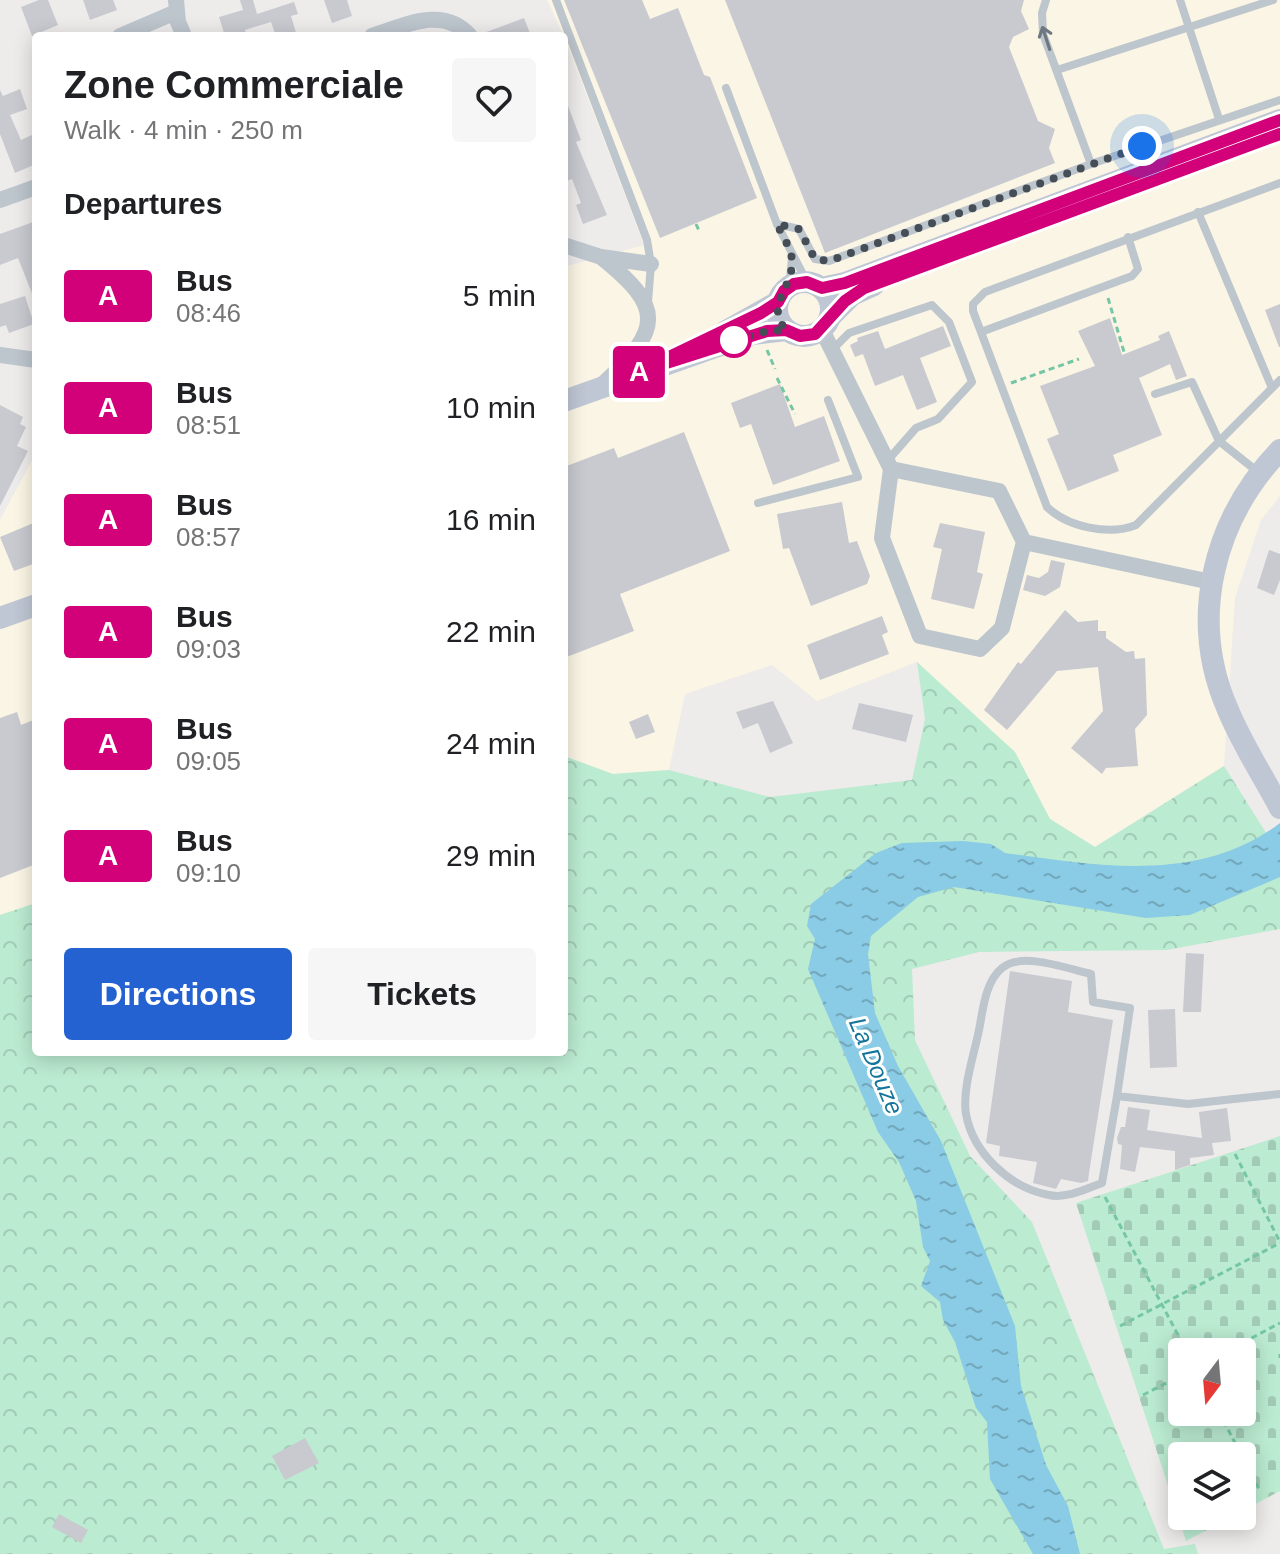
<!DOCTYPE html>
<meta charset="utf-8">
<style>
:root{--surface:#fff;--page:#f6f6f6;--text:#202124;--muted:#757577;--accent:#2362d0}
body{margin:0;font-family:Arial,sans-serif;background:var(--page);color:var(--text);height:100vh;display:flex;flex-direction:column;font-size:30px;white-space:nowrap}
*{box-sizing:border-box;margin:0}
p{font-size:26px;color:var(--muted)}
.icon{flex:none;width:44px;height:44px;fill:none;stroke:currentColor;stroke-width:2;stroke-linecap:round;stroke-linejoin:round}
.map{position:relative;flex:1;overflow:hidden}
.drawer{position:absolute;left:32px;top:32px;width:536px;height:1024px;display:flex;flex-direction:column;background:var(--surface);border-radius:8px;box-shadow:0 4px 20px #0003}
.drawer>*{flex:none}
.badge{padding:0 16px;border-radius:6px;font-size:28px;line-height:52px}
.needle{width:52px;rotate:196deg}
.tools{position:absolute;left:1168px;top:1338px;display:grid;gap:16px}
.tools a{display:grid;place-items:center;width:88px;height:88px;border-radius:8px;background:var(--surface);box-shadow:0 4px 20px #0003;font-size:40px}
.you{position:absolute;width:40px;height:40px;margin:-20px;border:6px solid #fff;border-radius:50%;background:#1a73e8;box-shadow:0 0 0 12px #1a73e833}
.map>.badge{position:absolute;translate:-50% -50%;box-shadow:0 0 0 4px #fff}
h2{padding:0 32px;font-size:30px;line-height:72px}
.round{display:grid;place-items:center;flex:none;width:84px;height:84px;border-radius:8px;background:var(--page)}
.overview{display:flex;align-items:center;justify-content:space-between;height:136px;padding:0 32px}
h1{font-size:38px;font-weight:600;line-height:60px}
.button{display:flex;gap:16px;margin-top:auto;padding:16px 32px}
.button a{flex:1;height:92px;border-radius:8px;background:var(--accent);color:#fff;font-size:32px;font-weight:600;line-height:92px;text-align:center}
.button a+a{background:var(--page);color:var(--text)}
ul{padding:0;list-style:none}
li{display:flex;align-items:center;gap:24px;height:112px;padding:0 32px}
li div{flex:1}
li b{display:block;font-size:30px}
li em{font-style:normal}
li .badge{min-width:88px;font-weight:700;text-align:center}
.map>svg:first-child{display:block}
.commercial{fill:#faf5e4}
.forest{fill:url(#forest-crowns)}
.cemetery{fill:url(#cemetery-stones);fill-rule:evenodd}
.water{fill:url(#water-ripples)}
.building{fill:#c8cad0}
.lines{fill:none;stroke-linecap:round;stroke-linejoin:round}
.path{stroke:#75c6a4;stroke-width:3;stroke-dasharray:6 4;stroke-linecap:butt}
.service{stroke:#bdc5cd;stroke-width:8}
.minor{stroke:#bdc5cd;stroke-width:16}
.secondary{stroke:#bfc7d4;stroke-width:22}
.oneway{stroke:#6f7780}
.line-casing{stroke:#fff;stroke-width:18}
.line{stroke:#d20179;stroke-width:12}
.walk{stroke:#454d57;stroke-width:8;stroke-dasharray:0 14.4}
.stop-dot{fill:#fff;stroke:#d20179;stroke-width:4}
.labels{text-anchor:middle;stroke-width:6;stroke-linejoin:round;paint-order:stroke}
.water-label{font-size:24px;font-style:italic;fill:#14759b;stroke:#fff}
</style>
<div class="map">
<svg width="1280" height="1554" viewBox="0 0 1280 1554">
<defs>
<pattern id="forest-crowns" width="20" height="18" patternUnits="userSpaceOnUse" patternTransform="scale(2)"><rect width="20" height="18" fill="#bbebd1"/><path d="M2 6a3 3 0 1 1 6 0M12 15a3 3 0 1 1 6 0" fill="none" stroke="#a2cbb6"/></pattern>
<pattern id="cemetery-stones" width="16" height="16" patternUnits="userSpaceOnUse" patternTransform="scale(2)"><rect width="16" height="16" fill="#bbebd1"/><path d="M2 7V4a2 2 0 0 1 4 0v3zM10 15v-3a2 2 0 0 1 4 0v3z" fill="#a2cbb6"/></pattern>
<pattern id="water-ripples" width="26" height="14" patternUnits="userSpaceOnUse" patternTransform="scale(2)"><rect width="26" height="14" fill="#8acbe5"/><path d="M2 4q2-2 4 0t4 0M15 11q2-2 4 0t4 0" fill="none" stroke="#73a7bc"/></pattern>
</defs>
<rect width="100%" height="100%" fill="#eeebeb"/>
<!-- commercial -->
<path class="commercial" d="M547,0H1280V496L1261,520L1235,598L1224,766L1095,847L1050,819L1014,752L917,662L817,701L772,665L685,694L669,770L613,774L564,756V267L644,245L564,36Z
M36,453V903L0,915V520Z"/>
<!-- forest -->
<path class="forest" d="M917,662L1015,752L1050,819L1095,847L1224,766L1280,855V929L1167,950L979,952L912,969L915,1040L970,1156L1032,1222L1164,1549L1195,1544L1198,1554H0V915L36,903V1052H564V756L613,774L669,770L770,797L912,780L925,719Z"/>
<!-- cemetery -->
<path class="cemetery" d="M1280,1136V1491L1242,1511V1456H1182V1516H1233L1186,1541L1076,1203ZM1182,1352H1242V1412H1182Z"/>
<!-- water -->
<path class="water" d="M1280,823V877L1190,915L1146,918L954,887L918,897L871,936L868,954L875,1013L898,1066L941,1141L1015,1326L1021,1386L1046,1465L1068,1506L1080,1554H1033L990,1479L987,1422L976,1408L955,1342L943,1320L940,1302L921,1286L930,1261L923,1247L916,1201L899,1162L878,1132L808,969L815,939L807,926L811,904L876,853L902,843L963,841L991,844L1005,853C1098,866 1200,884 1280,823Z"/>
<!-- building -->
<path class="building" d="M39,0H48L58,25L32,36L21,7Z
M83,0H113L117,10L90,20Z
M240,0H253L257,14L294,2L298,14L291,16L297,36H276L271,22L245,30L247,36H225L219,17L243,10Z
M324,0H347L352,16L332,23Z
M564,0H642L650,19L678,8L704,75L710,77L757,198L660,238Z
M725,0H1024L1021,11L1029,29L1013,37L1009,47L1038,121L1055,129L1049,148L1055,163L825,253Z
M524,18L531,36H481V34Z
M20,89L27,109L10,115L21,140L32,135L36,164L15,173L0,134V90L3,96Z
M565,98L581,140L576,142L607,215L583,224L576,205L581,203L572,179L564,182Z
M36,221V301H35L18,258L0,265V234Z
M25,296L34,324L9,333L6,325L0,327V304Z
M1280,304V347H1279L1265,310Z
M1110,318L1122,355L1160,340L1158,336L1169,331L1187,376L1176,380L1170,364L1139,378L1162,435L1113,455L1119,471L1068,491L1047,439L1059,434L1040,386L1095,366L1078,331Z
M943,326L951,346L920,358L937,402L917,410L903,375L875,386L863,354L855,357L850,345L858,341L857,338L878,331L885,349Z
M780,384L795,427L824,416L840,461L773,485L751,424L740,428L731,403Z
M0,405L23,417L20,424L26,427L17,446L28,451L0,506Z
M684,432L730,551L620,594L634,631L564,658V467L614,448L618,458Z
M842,502L849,543L857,541L870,576L867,584L811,606L789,548L783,549L777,514Z
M36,522V563L14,571L0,537Z
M940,523L985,532L977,572L983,574L974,609L931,599L942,549L933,547Z
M1269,550L1280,554V580L1274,595L1257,588Z
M1051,560L1065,563L1060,587L1045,596L1023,590L1027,575L1039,578L1048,572Z
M1065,610L1078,622L1098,620V631H1106V638L1126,652L1134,651L1135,659L1145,658L1147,715L1135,729L1138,766L1106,768L1102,774L1071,748L1103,711L1098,667L1057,671L1007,730L984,710L1018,662L1021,664Z
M882,616L888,632L882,635L889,654L820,680L807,645Z
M773,701L793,743L770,753L758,723L743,729L736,712Z
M859,703L913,715L906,742L852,729Z
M17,712L21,725L36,719V864L0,878V718Z
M648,714L655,732L636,739L629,722Z
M1186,953L1204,954L1201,1012H1183Z
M1010,971L1072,981L1068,1012L1113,1020L1089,1173L1088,1181L1081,1183L1061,1179L1056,1189L1037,1184L1033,1183L1037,1162L999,1156L1000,1146L986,1143Z
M1175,1009L1177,1067L1150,1068L1148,1010Z
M1128,1107L1150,1110L1147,1130L1202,1138L1199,1112L1227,1108L1231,1141L1212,1143L1214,1155L1190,1158V1165L1175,1170V1151L1140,1147L1135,1172L1120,1169L1122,1145L1118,1144L1117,1138L1121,1127H1125Z
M305,1438L319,1463L285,1480L272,1456Z
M59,1514L88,1530L81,1543L52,1527Z"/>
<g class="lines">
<!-- path -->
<path class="path" d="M696,224L700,233
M1108,298L1124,352
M767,350L775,369
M777,378L795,414
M1011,383L1079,359
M1235,1154L1280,1242
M1105,1197L1187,1352
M1120,1326L1280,1243
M1225,1352L1280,1323
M1280,1354V1358
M1143,1395L1182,1375
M1219,1412L1259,1489"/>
<!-- service -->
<path class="service" d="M556,0L647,240L651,264L648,302
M1046,0L1042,13L1043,34L1091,164
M1180,0L1219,119
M1057,70L1273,0
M726,88L777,224L807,282
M1280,183L985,292L973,304V311L1047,507C1068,527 1109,536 1136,525L1280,380
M1198,212L1272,388
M777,224L799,229L815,259L829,261L1091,164L1280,100
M789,287L792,259
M981,332L1132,276L1138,269L1128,237
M833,349L849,333L932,305L949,322L972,382L938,419L916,428L888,460
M1155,394L1192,382L1219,441L1258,472
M758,503L858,477L828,400
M1117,1096L1130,1008L1093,1002L1091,974C1068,969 1022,951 1002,968C985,982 983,1010 979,1030C974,1055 962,1089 966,1114C973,1153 1010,1188 1049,1195C1066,1199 1086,1189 1102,1183L1117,1096L1188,1104L1280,1094"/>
<!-- minor -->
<path class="minor" d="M176,0L178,22L184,36
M120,36L176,12
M372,36C404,26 443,5 470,36
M0,200L36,187
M564,245L601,257L651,264
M601,257C665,308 662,329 603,384
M822,330L891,469L882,538L920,636L980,649L1002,628L1024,542L999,491L891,469
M0,355L36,360
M1024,542L1211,582"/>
<!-- secondary -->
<path class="secondary" d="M777 309a27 27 0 1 1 54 0a27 27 0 1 1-54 0Z
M822,288L845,283L1280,120
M830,317L852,295L874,285
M726,331L778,302
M564,401L752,334L786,330
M1280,450C1213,520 1188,619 1228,710C1242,744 1263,776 1280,808
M0,618L36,605"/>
</g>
<!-- one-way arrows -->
<defs><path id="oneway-shaft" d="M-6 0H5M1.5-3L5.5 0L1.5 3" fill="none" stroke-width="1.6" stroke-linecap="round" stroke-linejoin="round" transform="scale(2)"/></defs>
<use class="oneway" href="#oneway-shaft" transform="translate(1046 38) rotate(-108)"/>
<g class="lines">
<!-- line casing -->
<g class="line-casing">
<path id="line" d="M1280,120L845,283L822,288L807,282L794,284L784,291L778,302L761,313L638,372L767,331L786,330L800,336L815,334L845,301L864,288L1280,134"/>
</g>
<!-- line -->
<use href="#line" class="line"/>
<!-- walk -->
<path class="walk" d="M734,340L728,342L767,331L786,330C764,305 794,287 792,260C791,248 782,235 777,224L799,229L815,259L829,261L1142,146"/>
</g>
<!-- markers -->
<circle class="stop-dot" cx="734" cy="340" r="16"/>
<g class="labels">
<!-- water labels -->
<g class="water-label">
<text transform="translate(876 1066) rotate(67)" y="8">La Douze</text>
</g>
</g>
</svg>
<div class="tools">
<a><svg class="needle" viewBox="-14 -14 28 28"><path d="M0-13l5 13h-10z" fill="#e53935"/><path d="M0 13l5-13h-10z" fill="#757577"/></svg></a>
<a><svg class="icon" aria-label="layers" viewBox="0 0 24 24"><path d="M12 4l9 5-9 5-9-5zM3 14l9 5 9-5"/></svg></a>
</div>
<div class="you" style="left:1142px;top:146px"></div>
<b class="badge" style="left:639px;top:372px;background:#d20179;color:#fff">A</b>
<section class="drawer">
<div class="overview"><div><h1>Zone Commerciale</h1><p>Walk · 4 min · 250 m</p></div><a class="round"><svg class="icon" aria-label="heart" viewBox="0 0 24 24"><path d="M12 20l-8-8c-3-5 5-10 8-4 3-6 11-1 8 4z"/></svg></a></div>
<h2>Departures</h2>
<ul>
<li><span class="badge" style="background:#d20179;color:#fff">A</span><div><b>Bus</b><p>08:46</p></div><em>5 min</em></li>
<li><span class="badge" style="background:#d20179;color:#fff">A</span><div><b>Bus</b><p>08:51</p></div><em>10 min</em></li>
<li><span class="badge" style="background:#d20179;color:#fff">A</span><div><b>Bus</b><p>08:57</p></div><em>16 min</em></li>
<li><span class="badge" style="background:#d20179;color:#fff">A</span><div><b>Bus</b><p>09:03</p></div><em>22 min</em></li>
<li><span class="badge" style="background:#d20179;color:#fff">A</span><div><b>Bus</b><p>09:05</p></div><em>24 min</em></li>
<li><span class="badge" style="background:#d20179;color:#fff">A</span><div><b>Bus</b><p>09:10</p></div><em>29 min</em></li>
</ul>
<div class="button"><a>Directions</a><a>Tickets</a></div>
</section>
</div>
